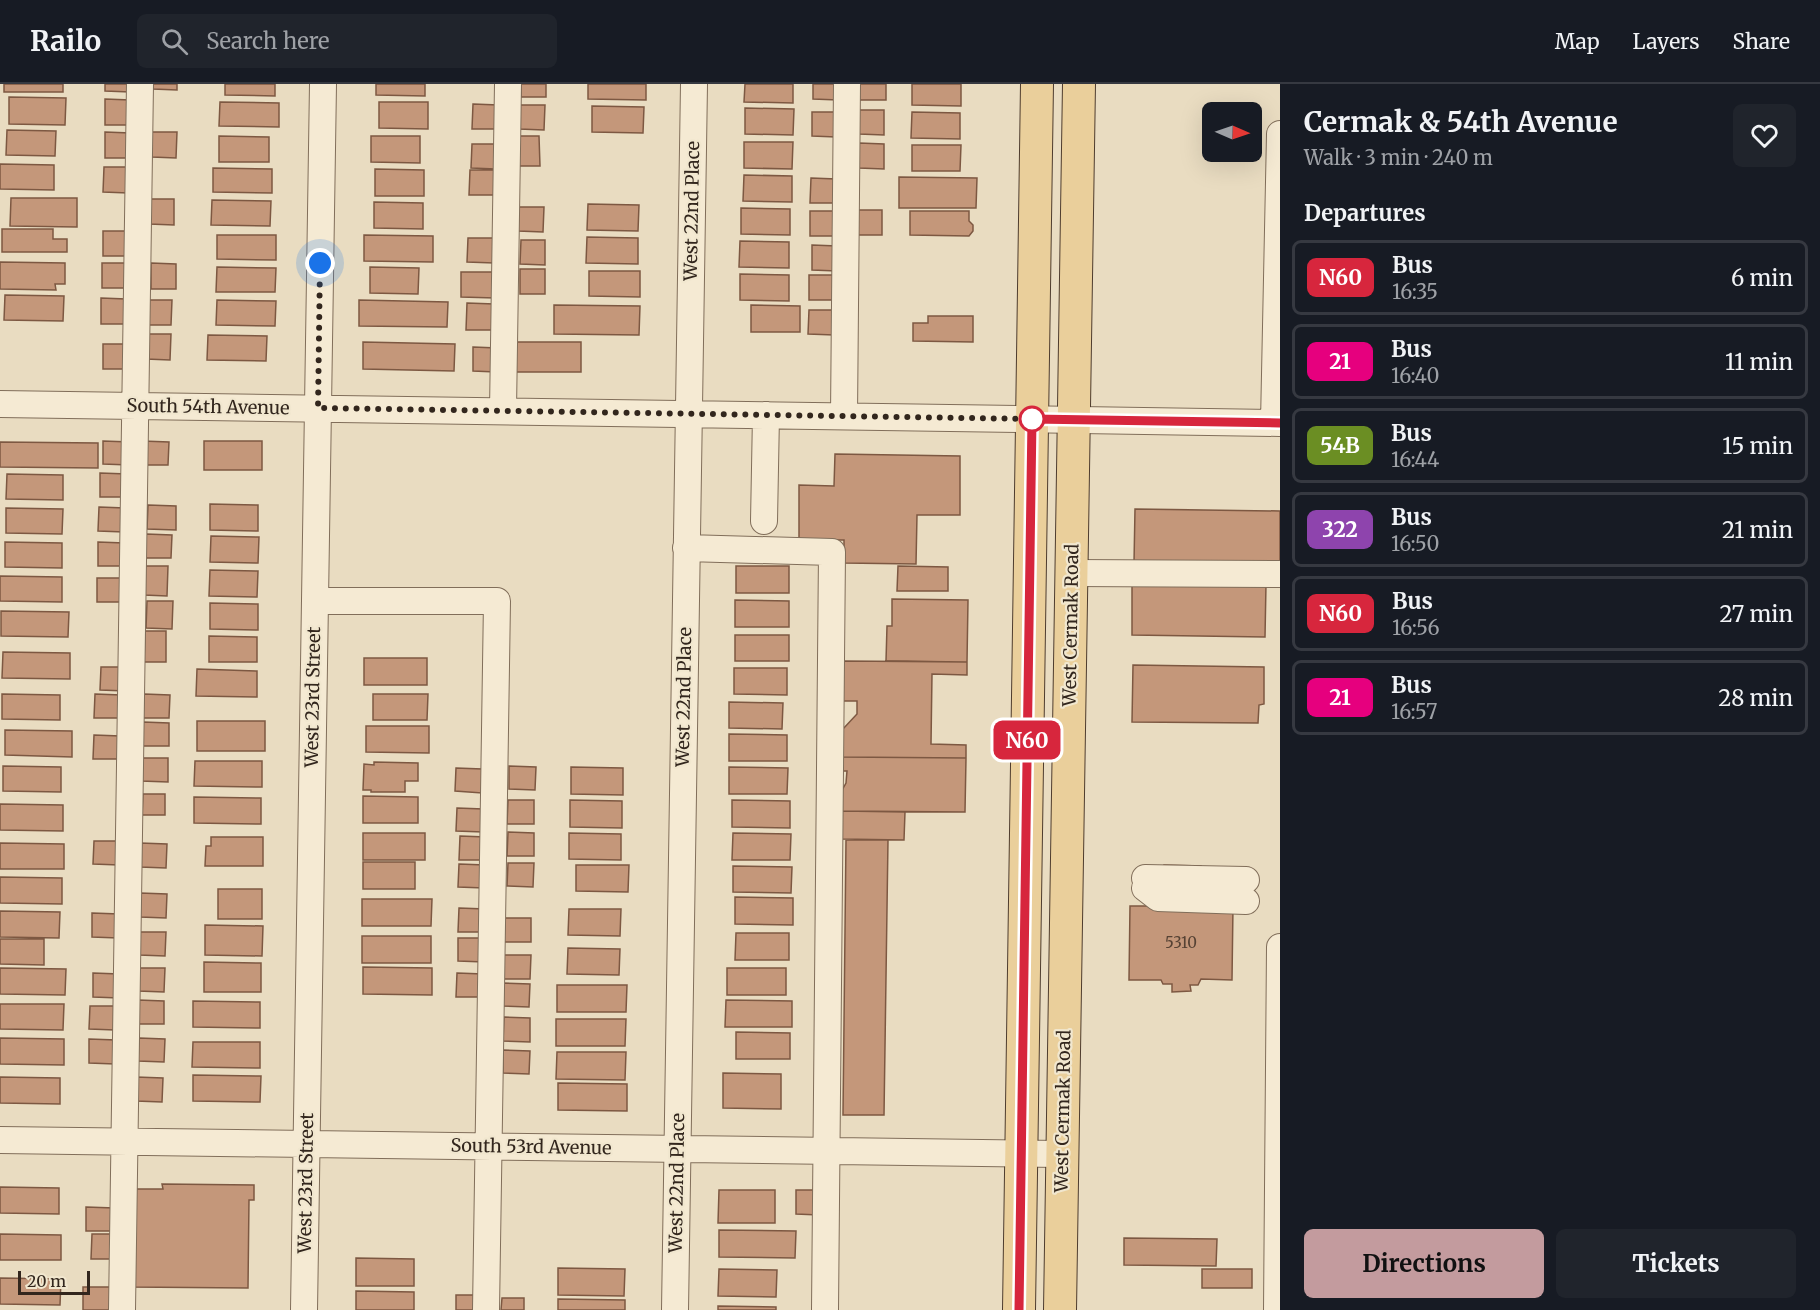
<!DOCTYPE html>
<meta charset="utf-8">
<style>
:root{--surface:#171b24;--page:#20242c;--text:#f1f3f6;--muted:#9ea1a6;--line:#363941;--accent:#c39b9e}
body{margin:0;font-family:Merriweather,serif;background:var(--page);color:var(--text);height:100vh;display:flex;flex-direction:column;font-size:22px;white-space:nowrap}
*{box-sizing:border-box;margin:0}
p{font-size:20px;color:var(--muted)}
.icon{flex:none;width:33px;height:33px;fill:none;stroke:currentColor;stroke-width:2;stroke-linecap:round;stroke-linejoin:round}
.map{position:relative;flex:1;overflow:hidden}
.panel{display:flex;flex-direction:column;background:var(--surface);width:540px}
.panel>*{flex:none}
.badge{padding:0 12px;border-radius:9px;font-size:21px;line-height:39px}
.needle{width:39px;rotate:92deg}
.fabs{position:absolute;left:1202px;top:18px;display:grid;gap:12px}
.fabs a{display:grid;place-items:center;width:60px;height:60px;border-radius:9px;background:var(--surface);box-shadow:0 6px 24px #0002;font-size:30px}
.scale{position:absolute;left:18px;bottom:15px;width:72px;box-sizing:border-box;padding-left:6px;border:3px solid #32261d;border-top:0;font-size:16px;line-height:21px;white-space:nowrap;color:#32261d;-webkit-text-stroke:4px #f1e7cf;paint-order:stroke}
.you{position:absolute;width:30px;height:30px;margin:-15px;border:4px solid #fff;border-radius:50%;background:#1a73e8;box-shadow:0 0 0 9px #1a73e833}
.map>.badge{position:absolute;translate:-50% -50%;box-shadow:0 0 0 3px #fff}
h2{padding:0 24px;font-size:22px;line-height:54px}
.round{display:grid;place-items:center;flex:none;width:63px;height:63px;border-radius:9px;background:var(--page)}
.head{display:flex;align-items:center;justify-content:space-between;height:102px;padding:0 24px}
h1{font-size:28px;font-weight:700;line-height:45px}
.primary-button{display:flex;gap:12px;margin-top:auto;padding:12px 24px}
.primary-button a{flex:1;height:69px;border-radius:9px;background:var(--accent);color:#111;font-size:24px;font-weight:700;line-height:69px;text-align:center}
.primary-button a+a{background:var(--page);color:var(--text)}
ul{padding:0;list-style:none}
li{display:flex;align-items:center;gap:18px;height:75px;margin:0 12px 9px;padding:0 12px;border:3px solid var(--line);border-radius:9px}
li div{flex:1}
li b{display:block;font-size:22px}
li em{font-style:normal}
li .badge{min-width:66px;font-weight:700;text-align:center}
header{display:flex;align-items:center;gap:36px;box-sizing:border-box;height:84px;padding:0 30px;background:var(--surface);border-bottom:2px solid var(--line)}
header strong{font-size:28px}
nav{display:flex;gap:33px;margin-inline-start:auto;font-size:21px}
.search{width:420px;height:54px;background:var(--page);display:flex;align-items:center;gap:15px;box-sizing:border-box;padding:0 21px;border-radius:9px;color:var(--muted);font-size:22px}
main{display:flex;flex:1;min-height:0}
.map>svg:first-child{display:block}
.building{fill:#c4977a;stroke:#7d5842;stroke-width:1.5}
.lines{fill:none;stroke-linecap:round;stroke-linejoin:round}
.minor-casing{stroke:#816e5a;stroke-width:28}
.major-casing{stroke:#4e3c2e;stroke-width:34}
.minor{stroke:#f5ead3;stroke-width:26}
.major{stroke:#eacf9b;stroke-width:32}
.line-casing{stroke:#fff;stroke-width:14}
.line{stroke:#d7263d;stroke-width:9}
.walk{stroke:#32261d;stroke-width:6;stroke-dasharray:0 10.8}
.stop-dot{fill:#fff;stroke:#d7263d;stroke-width:3}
.labels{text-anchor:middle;stroke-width:4.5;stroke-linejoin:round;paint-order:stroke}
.number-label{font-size:15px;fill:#564234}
.street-label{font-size:18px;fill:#32261d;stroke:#f1e7cf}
</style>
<header>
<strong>Railo</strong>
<div class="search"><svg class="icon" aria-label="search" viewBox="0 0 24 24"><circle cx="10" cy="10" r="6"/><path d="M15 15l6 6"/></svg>Search here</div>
<nav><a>Map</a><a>Layers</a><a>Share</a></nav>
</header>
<main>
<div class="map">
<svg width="1280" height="1226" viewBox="0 0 1280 1226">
<rect width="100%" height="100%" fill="#e9dcc1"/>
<!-- building -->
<path class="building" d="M4,0H63V8H4Z
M105,0H130V8L105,7Z
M153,0H177V6L153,5Z
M225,0H275V12L225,11Z
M376,0H425V12L376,11Z
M521,0H546V13H521Z
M588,0H646V16L588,15Z
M745,0H793V19L744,18Z
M813,0H838V16L813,15Z
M859,0H886V16H859Z
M912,0H961V22L912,21Z
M9,13L66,14L65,41L9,40Z
M105,15L130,16L129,41H105Z
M220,18L279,19V43L219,42Z
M379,18H428V45L379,44Z
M473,20L498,21L497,45H472Z
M519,21H545L544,46L519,45Z
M592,22L644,23L643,49L592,48Z
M745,24L794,25L793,51L745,50Z
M859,26H884V51L859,50Z
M812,28H837L836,53L812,52Z
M912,28L960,29V55L911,54Z
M7,46L56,47L55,72L6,71Z
M105,48L130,49L129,74H105Z
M152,48H177L176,74L152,73Z
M219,52L269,53V78H219Z
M371,52H420V79L371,78Z
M517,52H539L540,82H516Z
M744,58H793L792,85L744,84Z
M859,59L884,60V85L859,84Z
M472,60H497L496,85L471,84Z
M912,61H961L960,87H912Z
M0,80L54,81V106L0,105Z
M104,83H128V109L103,108Z
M213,84L272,85V109L213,108Z
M375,85L424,86V112H375Z
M470,86H495V111H469Z
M744,91L792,92V118L743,117Z
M899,93L977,94L976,124H899Z
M811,94L836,95L835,119H810Z
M11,114H77V143L10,142Z
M150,115H174V141L149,140Z
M212,116L271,117L270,142L211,141Z
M374,118L423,119V145L374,144Z
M588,120L639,121L638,147L587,146Z
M519,123H544L543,148L518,147Z
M741,124L790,125V151L741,150Z
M857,126H882V151H857Z
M810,127H835V152H810Z
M910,127H969V137L973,141V147L969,152L910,151Z
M2,145H53V155H67V168H2Z
M103,147H128V172H103Z
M217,151H276V176L217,175Z
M364,151L433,152V178L364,177Z
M587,153L638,154V180L586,179Z
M468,154H494V179L467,178Z
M521,156H545V181L520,180Z
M740,157L789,158V184L739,183Z
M812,161L837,162V187L812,186Z
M0,178L65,179V200H55L56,206L0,205Z
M102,179H127L126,204H102Z
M151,179L176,180V205H151Z
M217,183L276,184L275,208H216Z
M370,183L419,184L418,210L370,209Z
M520,185H545V210H520Z
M589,187H640V213L589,212Z
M461,188H495V214L461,213Z
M740,190L789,191V217L740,216Z
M809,191H834V216H809Z
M5,211L64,212L63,237L4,236Z
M101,214L126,215L125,240H101Z
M147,216H172L171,241H147Z
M217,216L276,217L275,242L216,241Z
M359,216L448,218L447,243L359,242Z
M467,219L494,220L493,246H466Z
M554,221L640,222L639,251L554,250Z
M751,221L800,222V248H751Z
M809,226H834V251L808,250Z
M928,232H973V258L913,257V239H928Z
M146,250H171L170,276L146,275Z
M208,251L267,252L266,277L207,276Z
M363,258L455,260L454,287L363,285Z
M514,258H581V288H514Z
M103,260H127V285H103Z
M473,263L497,264L496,288L473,287Z
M103,357L130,358L129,381L103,380Z
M142,357L169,358L168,381H142Z
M204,357H262V386H204Z
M0,358L98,359V384L0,383Z
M835,370L960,372V431H917L916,480L844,479V456H799V401L834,402Z
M100,389L127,390L126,413H100Z
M7,390L63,391V416L6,415Z
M210,420L258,421V447L210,446Z
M148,421L176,422V446L147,445Z
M99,423L125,424L124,448L98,447Z
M6,424L63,425L62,450L6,449Z
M1135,425L1280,427V481L1134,479Z
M146,450L172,451L171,474H145Z
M211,452L259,453L258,479L210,478Z
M5,458L62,459V484L5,483Z
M98,458L124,459V482H98Z
M145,482H168L167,512L144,511Z
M736,482H789V509H736Z
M898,482L948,483V507H897Z
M210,486L258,487L257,513L209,512Z
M0,492L62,493V518L0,517Z
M97,494H124L123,518H97Z
M1132,500H1266L1265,553L1132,551Z
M892,515L968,516L967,578L886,577L887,542H892Z
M735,516L789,517V543H735Z
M147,517H173L172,545L146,544Z
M210,519L258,520V546L210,545Z
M1,527L69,528L68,553L1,552Z
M145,547H166V578H144Z
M735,551H789V577H735Z
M209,552L257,553V578H209Z
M3,568L70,569V595L2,594Z
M364,574H427V601H364Z
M843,577L967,578V591L932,590L931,660L966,661V674L841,673L842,646L857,630V617H842Z
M1133,581L1264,583V620L1259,621L1258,639L1132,638Z
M101,583H127L126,607L100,606Z
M734,584H787V611L734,610Z
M197,585L257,587V613L196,612Z
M2,610L60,611V636L2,635Z
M95,610L121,611L120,634H94Z
M144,610L170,611L169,634H143Z
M373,610H428L427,636H373Z
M729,618L783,619L782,645L729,644Z
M197,637H265V667H197Z
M143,638L169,639V662H143Z
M366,642H429V669L366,668Z
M5,646L72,647V673L5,671Z
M729,650L787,651V677H729Z
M94,651L120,652L119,675H93Z
M841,673L966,674L965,728L841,727V708L846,699L847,687H841Z
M142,674H168V698L141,697Z
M195,677H262V703L194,702Z
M374,678L418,679V697H405V708H371V706H363L364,680L374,681Z
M3,682L61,683V708L3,707Z
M509,682L536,683L535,706L509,705Z
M571,683L623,684V711L571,710Z
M729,683L788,684L787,710H729Z
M456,684L482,685V709L455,707Z
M143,710H165V731H142Z
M363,712L418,713V739H363Z
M194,713L261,714V740L194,739Z
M508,716H534V740H507Z
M570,716L622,717V744L570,743Z
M732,716L790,717V744L732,743Z
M0,720L63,721V747L0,746Z
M457,724L483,725V748L456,747Z
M841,727L905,728L904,756L841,755Z
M508,748L534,749V772H507Z
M363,749H425V776H363Z
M569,749L621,750V776L569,775Z
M733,749L791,750L790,776H732Z
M460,752L486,753V776H459Z
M211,753H263V782H205L206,762H211Z
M846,756H888L884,1031H843Z
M94,757H120L119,781L93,780Z
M0,759L64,760V785H0Z
M140,759L167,760L166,784L140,783Z
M363,778H415V805H363Z
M508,779H534L533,803L507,802Z
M459,780L485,781L484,804L458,803Z
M576,781H629L628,808L576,807Z
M1164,781L1201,782L1200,822H1233L1232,896L1201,895L1198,901H1190L1191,907L1172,908V900H1163L1161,896H1129L1130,822H1164Z
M733,782L792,783L791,809L733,808Z
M0,793L62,794V820L0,819Z
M218,805H262V835H218Z
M140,809L167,810L166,834L140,833Z
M735,813L793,814V841L735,840Z
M362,815H432L431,842H362Z
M459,824L485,825L484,848H458Z
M569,825H621L620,852L568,851Z
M0,827L60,828L59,854L0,853Z
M92,829L119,830L118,854L92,853Z
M505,834H531V858H504Z
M205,841L263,842L262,872L205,871Z
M139,848H166L165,872L139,871Z
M736,849H789V876H735Z
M362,852H431V879H362Z
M458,854H484V878L458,877Z
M0,855H44V881L0,880Z
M568,864L620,865L619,891L567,890Z
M504,871H531L530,895H504Z
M204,878L261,879V908H204Z
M363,883L432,884V911L363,910Z
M0,884L66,885L65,911L0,910Z
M138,884H165L164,908L138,907Z
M727,884H786V911H727Z
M93,889L119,890V914L93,913Z
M457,889L483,890L482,913H456Z
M503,899L530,900L529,923L503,922Z
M557,901H627L626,928H557Z
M138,916L164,917V940H137Z
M726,916L792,917V943H725Z
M193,917L260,918V944L193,943Z
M0,920H64L63,946L0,945Z
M90,922H116L115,946L89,945Z
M504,933L530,934V958L503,957Z
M556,935H626L625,962H556Z
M736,948L790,949V975H736Z
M0,954L64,955V981L0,980Z
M139,954L165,955L164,978L138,977Z
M89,955L116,956L115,980L89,979Z
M193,958H260V984L192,983Z
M503,966L530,967L529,990L503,989Z
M557,968H626L625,996L556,995Z
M723,989L781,990V1025L723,1024Z
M193,991L261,992L260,1018L193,1017Z
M0,993L60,994V1020L0,1019Z
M136,993L163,994L162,1018L136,1017Z
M558,999L627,1000V1027L558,1026Z
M162,1100L254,1101V1116H249L248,1204L130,1203L131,1105H163Z
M0,1103L59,1104V1130L0,1129Z
M719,1106H775V1139H718Z
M796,1106H819V1131L796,1130Z
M86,1123L114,1124V1147H86Z
M719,1146L796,1147L795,1174L719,1173Z
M0,1150L61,1151V1176H0Z
M92,1150H116V1175H91Z
M1124,1154L1217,1155L1216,1182L1124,1181Z
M356,1174L414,1175V1202H356Z
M558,1184L625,1185L624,1212L558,1211Z
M719,1185L777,1186L776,1213L718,1212Z
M1202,1185H1252V1204H1202Z
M0,1194L61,1195L60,1221L0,1220Z
M83,1203H115L114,1226H83Z
M356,1207L414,1208V1226H356Z
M456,1211H478V1226H456Z
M502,1214H524V1226H501Z
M558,1215L625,1216V1226H558Z
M718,1222L776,1223V1226H718Z"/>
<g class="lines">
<!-- minor casing -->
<g class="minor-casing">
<path id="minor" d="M0,320L1280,339
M503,326L508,0
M844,332L847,0
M1274,339L1280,50
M764,437L766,331
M686,464L832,468L825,1226
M1072,489L1280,490
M315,517H497L486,1226
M1145,794L1246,796
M1145,804L1158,814L1246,817
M0,1056L1062,1070
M122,1226L140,0
M304,1226L323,0
M675,1226L694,0
M1277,1226L1280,863"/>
</g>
<!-- major casing -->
<g class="major-casing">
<path id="major" d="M1019,1226L1037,0
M1060,1226L1079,0"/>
</g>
<!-- minor -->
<use href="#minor" class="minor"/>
<!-- major -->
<use href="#major" class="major"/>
</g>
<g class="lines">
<!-- line casing -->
<g class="line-casing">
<path id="line" d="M1019,1226L1032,335L1280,339"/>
</g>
<!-- line -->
<use href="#line" class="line"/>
<!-- walk -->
<path class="walk" d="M320,179L318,324L1032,335"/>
</g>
<!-- markers -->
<circle class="stop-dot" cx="1032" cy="335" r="12"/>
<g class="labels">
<!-- number labels -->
<g class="number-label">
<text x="1181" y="864">5310</text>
</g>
<!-- street labels -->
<g class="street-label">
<text transform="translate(692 127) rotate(-89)" y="6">West 22nd Place</text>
<text transform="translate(208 323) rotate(1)" y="6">South 54th Avenue</text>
<text transform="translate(1071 541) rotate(-89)" y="6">West Cermak Road</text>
<text transform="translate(313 613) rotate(-89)" y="6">West 23rd Street</text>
<text transform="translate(684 613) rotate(-89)" y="6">West 22nd Place</text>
<text transform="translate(1063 1027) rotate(-89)" y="6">West Cermak Road</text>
<text transform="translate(531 1063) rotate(1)" y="6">South 53rd Avenue</text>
<text transform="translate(306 1099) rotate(-89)" y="6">West 23rd Street</text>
<text transform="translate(677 1099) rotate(-89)" y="6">West 22nd Place</text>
</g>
</g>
</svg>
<div class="fabs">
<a><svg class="needle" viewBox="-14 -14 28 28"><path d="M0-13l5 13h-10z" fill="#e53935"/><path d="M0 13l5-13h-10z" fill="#9ea1a6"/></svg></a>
</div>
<div class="scale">20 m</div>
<div class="you" style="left:320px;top:179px"></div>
<b class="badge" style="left:1027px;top:656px;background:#d7263d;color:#fff">N60</b>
</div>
<section class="panel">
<div class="head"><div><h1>Cermak &amp; 54th Avenue</h1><p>Walk · 3 min · 240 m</p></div><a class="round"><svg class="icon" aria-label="heart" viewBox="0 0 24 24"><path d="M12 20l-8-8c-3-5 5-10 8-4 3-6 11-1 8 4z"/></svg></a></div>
<h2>Departures</h2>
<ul>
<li><span class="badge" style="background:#d7263d;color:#fff">N60</span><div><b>Bus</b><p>16:35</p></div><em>6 min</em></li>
<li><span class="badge" style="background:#e6007e;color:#fff">21</span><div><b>Bus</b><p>16:40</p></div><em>11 min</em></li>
<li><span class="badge" style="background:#6b8e23;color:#fff">54B</span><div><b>Bus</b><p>16:44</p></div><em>15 min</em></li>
<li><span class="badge" style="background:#8e44ad;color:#fff">322</span><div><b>Bus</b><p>16:50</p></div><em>21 min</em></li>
<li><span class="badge" style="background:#d7263d;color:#fff">N60</span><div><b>Bus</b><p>16:56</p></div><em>27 min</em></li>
<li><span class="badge" style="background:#e6007e;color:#fff">21</span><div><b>Bus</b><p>16:57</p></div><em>28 min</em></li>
</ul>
<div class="primary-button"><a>Directions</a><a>Tickets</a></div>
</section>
</main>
